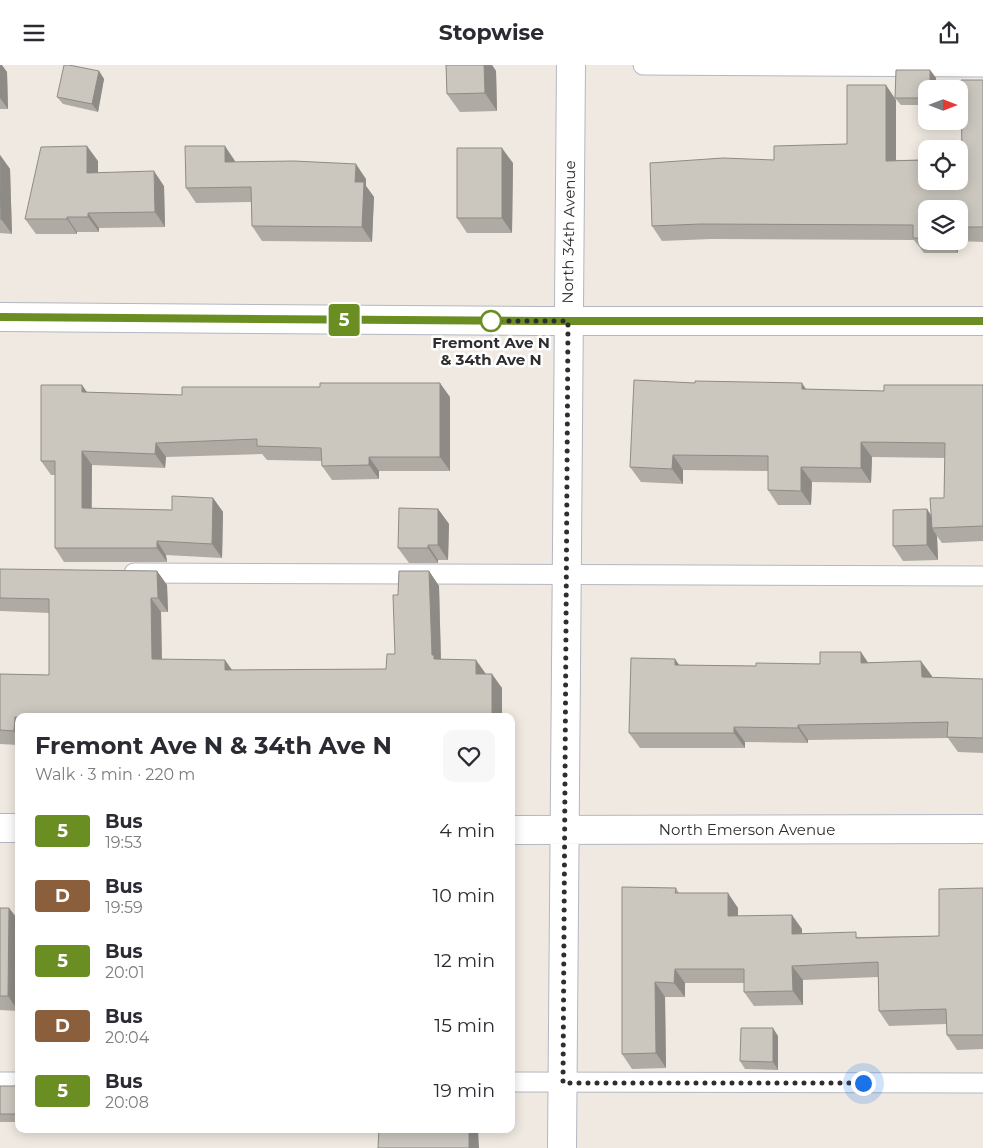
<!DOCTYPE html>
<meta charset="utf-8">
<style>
:root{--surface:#fff;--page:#f7f7f7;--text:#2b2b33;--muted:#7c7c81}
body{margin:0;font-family:Montserrat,sans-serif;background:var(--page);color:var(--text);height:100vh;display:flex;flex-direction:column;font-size:19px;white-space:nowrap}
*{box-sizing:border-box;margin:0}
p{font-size:16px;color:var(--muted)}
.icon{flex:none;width:28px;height:28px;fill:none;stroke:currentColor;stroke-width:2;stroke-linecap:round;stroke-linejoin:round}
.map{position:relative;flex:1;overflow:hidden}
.drawer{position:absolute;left:15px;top:648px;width:500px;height:420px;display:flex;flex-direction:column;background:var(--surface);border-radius:10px;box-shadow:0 2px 12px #0003}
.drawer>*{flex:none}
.badge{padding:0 10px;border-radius:4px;font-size:18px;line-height:32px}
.needle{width:32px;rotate:90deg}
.fabs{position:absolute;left:918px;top:15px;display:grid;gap:10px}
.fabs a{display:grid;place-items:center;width:50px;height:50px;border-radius:10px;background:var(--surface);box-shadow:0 2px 12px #0003;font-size:25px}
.you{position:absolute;width:25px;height:25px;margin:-12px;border:4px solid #fff;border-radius:50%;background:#1a73e8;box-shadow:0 0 0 8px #1a73e833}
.map>.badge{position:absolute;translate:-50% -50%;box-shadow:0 0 0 2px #fff}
.round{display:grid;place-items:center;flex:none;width:52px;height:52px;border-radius:10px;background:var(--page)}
.head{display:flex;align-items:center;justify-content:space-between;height:85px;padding:0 20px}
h1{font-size:24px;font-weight:700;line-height:38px}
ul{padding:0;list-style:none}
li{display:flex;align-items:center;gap:15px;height:65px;padding:0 20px}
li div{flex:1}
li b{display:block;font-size:19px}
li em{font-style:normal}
li .badge{min-width:55px;font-weight:700;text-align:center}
header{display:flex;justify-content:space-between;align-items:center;height:65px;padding:0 20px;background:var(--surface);font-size:22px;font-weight:700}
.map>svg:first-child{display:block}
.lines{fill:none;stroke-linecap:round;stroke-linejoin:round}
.lane-casing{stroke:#b4b7c1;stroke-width:21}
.street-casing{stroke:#b4b7c1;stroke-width:30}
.secondary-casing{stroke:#b4b7c1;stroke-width:30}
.lane{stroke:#fff;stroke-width:19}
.street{stroke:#fff;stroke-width:28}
.secondary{stroke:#fff;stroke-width:28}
.wall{fill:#afaba4;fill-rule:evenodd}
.shaded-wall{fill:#8e8b86}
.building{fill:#cbc7bf;stroke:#8e8b86}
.line-casing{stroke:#fff;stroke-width:11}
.line{stroke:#6b8e23;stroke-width:8}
.walk{stroke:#2e2e2e;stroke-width:5;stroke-dasharray:0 9}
.stop-dot{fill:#fff;stroke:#6b8e23;stroke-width:2.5}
.labels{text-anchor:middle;stroke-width:5;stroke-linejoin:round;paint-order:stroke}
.street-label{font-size:15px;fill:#2e2e2e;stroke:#fff}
.stop-label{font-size:15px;font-weight:bold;fill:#2e2e2e;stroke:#fff}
</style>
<header><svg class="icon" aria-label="menu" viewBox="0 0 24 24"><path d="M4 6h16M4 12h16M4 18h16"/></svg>Stopwise<svg class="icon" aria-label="share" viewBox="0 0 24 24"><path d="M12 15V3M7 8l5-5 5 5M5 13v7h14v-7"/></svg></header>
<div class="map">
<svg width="983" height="1083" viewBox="0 0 983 1083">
<rect width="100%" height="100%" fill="#efe9e1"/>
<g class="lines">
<!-- lane casing -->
<g class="lane-casing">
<path id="lane" d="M643,0L983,2
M134,508L983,511
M0,1017H19
M511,1017L983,1018"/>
</g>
<!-- street casing -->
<g class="street-casing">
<path id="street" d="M0,763H19
M511,765L983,764
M562,1083L571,0"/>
</g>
<!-- secondary casing -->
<g class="secondary-casing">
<path id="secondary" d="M0,252L537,256H983"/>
</g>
<!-- lane -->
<use href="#lane" class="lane"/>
<!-- street -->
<use href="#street" class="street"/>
<!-- secondary -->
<use href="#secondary" class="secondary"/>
</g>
<!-- wall -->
<path class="wall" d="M0,0L7,7L8,44H0Z
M446,0H492L496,6L497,46L460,47L447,29Z
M930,5L936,13V24H926V40H901L895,33Z
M99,6L104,14L98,47L63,39L57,32Z
M983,15V177L958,176V188H924L914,175L711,174L662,176L652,161L774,95L847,79L896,35V95L962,94ZM926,144H959V176H926Z
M0,90L10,104L12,169L0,168Z
M98,96V108L164,121L165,162L99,163V167H77V169H36L25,154Z
M235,96V97L366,114V121L374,132L372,177L262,176L252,161L251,137L196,138L186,123Z
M513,98L512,168H467L457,153Z
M983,320V476L942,478L937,471L938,495L903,496L893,481L931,450L944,433L945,393L872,392L871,418L812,417L811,440H778L768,425V406L683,405V419L641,417L630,402L806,324L884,326Z
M88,327L182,330L450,332V406H379V414L332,415L322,401V396L267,395L262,389L166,392L165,403L92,400V443L172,445L213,433L223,447L222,493L166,490L167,497H64L55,483V410H51L41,396Z
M438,444L449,459L448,495H438V498H409L398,483Z
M0,504L157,506L167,520L168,547H161L162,594L232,605L386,604L395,589L398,530L429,506L439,521L441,594L486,609L502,623L19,651V680L0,679V609L49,610V548L0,546Z
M675,594L679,600L756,601L868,597L932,611V612L983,614V688L958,687L948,673L808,675V678L745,677V683H640L629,668Z
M676,823L679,828L738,843V851L802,864V868L860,872L939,871L983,823V984L957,985L947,970L946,959L889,961L879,946L878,912L803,915V940L754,941L744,927V918H685V932H665L666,1003L632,1004L622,989Z
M0,843H9L19,856L18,946L0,945Z
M778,971V1005L745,1004L740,996Z
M19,1019V1057H0V1021H14Z"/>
<!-- shaded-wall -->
<path class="shaded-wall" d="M0,0H2L7,7L8,44L0,33Z
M484,0H492L496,6L497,46L485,28Z
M930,5L936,13V24H930Z
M99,6L104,14L98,47L92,39Z
M886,20L896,35V111L886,96Z
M87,81L98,96V123L87,108Z
M225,81L235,96L236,112L225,97Z
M502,83L513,98L512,168L502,153Z
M0,90L10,104L12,169L1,154Z
M356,99L366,114V121L374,132L372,177L362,162L355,117Z
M154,106L164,121L165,162L155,147Z
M88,148L99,163V167L88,152Z
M67,152L77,167V169L67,154Z
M950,176H958V188Z
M440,318L450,332V406L440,392Z
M802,318L812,333L802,324Z
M82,320L92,334L82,327Z
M861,377L872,392L871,418L861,403Z
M156,378L166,392L165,403L155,389Z
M82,386L92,400L91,457L82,443Z
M673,390L683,405V419L672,404Z
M369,392L379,406V414L369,400Z
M801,402L812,417L811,440L801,426Z
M213,433L223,447L222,493L212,479Z
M438,444L449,459L448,495L438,480Z
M927,444L937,459L932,463L937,471L938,495L927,480Z
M157,476L166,490L167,497L157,483Z
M428,480L438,495V498L428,483Z
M157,506L167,520L168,547L158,533Z
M429,506L439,521L441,601L434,594L432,590Z
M151,533L161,547L162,608L152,594Z
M861,587L871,602L861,598Z
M675,594L685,609L675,600Z
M225,595L235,609L225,605Z
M476,595L486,609H476Z
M921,596L932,611V627L922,612Z
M492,609L502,623V651H492Z
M15,652L19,658V672L14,666Z
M798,660L808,675V678L798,663Z
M734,662L745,677V683L734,668Z
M728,828L738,843V865L728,851Z
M9,843L19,856L18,946L8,931Z
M792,850L802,864V883L792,869Z
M792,901L803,915V940L793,926Z
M675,904L685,918V932L674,918Z
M655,917L665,932L666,1003L656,988Z
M773,963L778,971V1005L773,997Z
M469,1064H478L479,1083H469Z"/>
<!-- building -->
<path class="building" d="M64,0H69L99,6L92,39L57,32Z
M446,0H484L485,28L447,29Z
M896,5H930V24H926V33H895Z
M961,15H983V162H959V144H926V173H913V160L700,159L652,161L650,98L723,93L774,95V81L847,79V20H886V96L926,95V116H959V94H962Z
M87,81V108L154,106L155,147L88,148V152H67V154H25L41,82Z
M185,81H225V97L294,96L356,99L355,117H364L362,162L252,161L251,122L186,123Z
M457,83H502V153H457Z
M0,107L1,154H0Z
M634,315L695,318V316L802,318V324L884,326V320H983V461L932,463L930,433H944L945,378L861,377V403L801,402V426L768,425V391L673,390L672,404L630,402Z
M320,318H440V392H369V400L322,401L321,383L257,381V374L156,378L155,389L82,386V443L172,445V431L213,433L212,479L157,476V483H55V396H41V320H82V327L182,330V322H320Z
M399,443L438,444V480H428V483H398Z
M927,444V480L893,481V445Z
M0,504L157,506L158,533H151L152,594L225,595V605L386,604L387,589H395L393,530H398L399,506H429L432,590H434V594L476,595V609H492V651H19V652H15L14,666L0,665V609L49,610V534L0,533Z
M820,587H861V598L921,596L922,612L983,614V673L947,672L948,657L798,660V663L734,662V668H629L631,593L675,594V600L756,601V598L820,599Z
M622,822L676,823L675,828H728V851L792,850V869L856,867V873L939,871V824L983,823V970H947L946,944L879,946L878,897L792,901L793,926L744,927V904H675L674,918L655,917L656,988L622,989Z
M0,843H9L8,931H0Z
M741,963H773V997L740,996Z
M19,1019V1049H0V1021H14Z
M379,1064H469V1083H378Z"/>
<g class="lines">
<!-- line casing -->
<g class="line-casing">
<path id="line" d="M0,252L537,256H983"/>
</g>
<!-- line -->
<use href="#line" class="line"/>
<!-- walk -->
<path class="walk" d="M491,256H568L563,1018H863"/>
</g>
<!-- markers -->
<circle class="stop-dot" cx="491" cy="256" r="10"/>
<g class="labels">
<!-- street labels -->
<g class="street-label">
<text transform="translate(569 167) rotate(-89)" y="5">North 34th Avenue</text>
<text x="747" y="770">North Emerson Avenue</text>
</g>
<!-- stop labels -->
<g class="stop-label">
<text x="491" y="283">Fremont Ave N<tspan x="491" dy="17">&amp; 34th Ave N</tspan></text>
</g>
</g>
</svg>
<div class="fabs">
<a><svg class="needle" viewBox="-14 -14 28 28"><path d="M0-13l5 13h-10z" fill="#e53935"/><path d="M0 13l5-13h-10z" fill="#7c7c81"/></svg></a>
<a><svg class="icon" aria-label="locate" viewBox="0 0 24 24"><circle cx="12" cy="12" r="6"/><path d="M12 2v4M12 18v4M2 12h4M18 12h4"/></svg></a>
<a><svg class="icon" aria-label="layers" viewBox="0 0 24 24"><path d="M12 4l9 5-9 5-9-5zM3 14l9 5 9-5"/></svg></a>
</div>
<div class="you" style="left:863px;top:1018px"></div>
<b class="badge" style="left:344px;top:255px;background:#6b8e23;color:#fff">5</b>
<section class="drawer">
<div class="head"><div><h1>Fremont Ave N &amp; 34th Ave N</h1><p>Walk · 3 min · 220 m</p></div><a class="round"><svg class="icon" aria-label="heart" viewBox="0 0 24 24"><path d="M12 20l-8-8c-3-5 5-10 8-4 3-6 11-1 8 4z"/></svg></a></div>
<ul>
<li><span class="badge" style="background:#6b8e23;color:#fff">5</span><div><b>Bus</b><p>19:53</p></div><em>4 min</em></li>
<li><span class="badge" style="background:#8b5e3c;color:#fff">D</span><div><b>Bus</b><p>19:59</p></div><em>10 min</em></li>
<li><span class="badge" style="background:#6b8e23;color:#fff">5</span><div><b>Bus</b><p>20:01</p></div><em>12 min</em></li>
<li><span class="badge" style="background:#8b5e3c;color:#fff">D</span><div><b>Bus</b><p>20:04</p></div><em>15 min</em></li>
<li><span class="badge" style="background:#6b8e23;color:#fff">5</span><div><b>Bus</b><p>20:08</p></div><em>19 min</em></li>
</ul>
</section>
</div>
